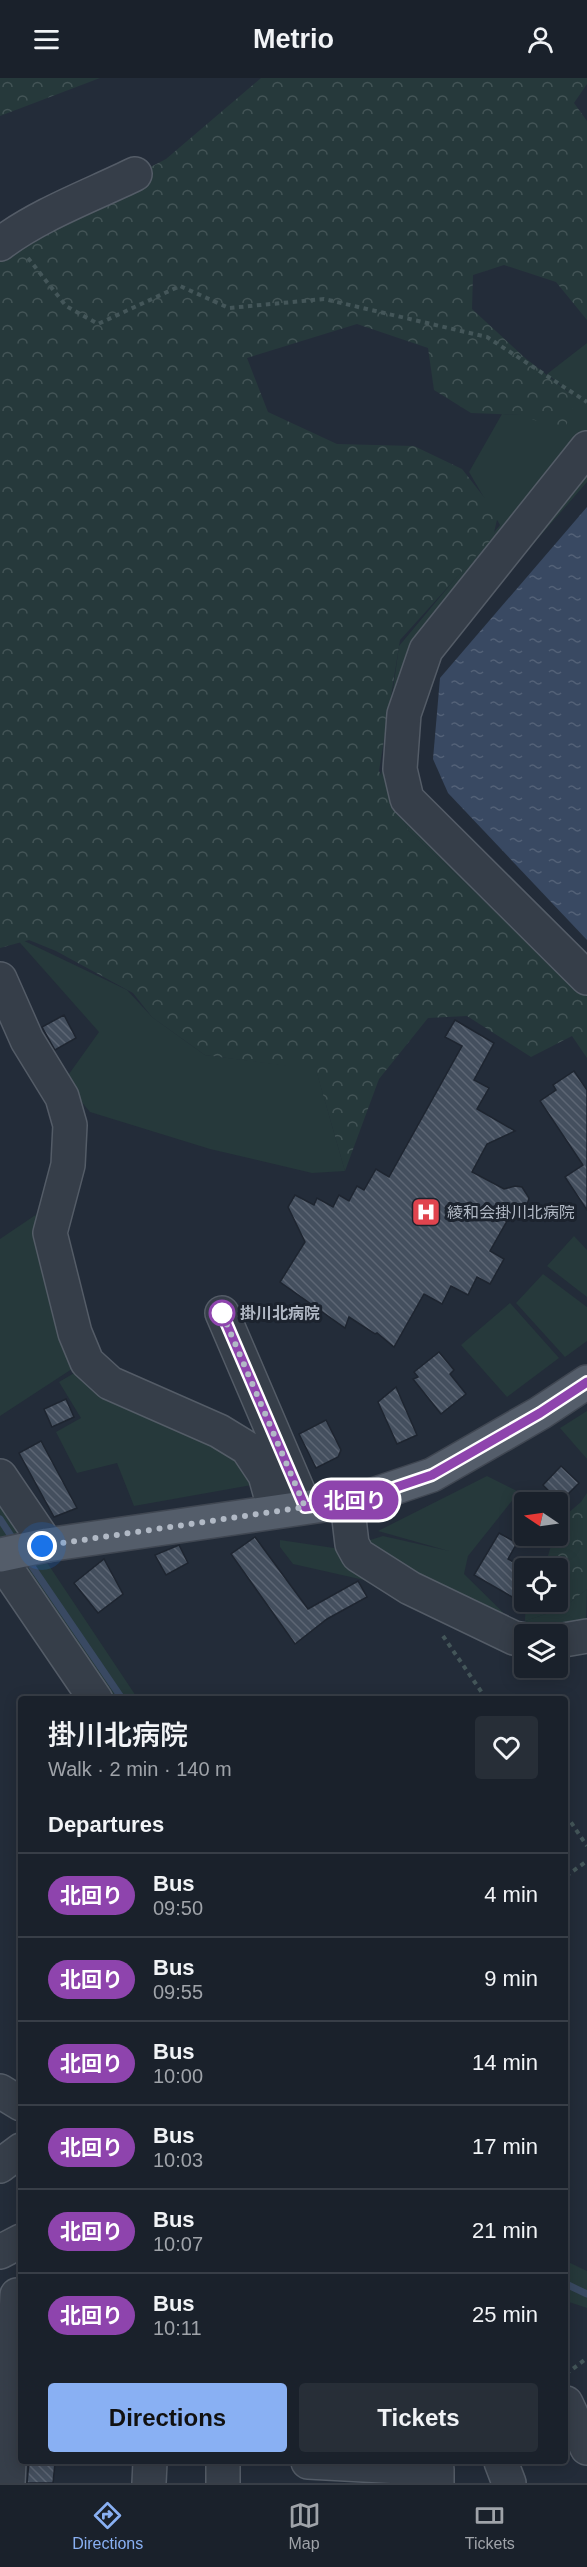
<!DOCTYPE html>
<meta charset="utf-8">
<style>
:root{--surface:#1a212b;--page:#272e37;--text:#f1f3f6;--muted:#9fa3a9;--line:#383e47;--accent:#89b0f3}
body{margin:0;font-family:Arial,"Noto Sans JP",sans-serif;background:var(--page);color:var(--text);height:100vh;display:flex;flex-direction:column;font-size:22px;white-space:nowrap}
*{box-sizing:border-box;margin:0}
p{font-size:20px;color:var(--muted)}
.icon{flex:none;width:33px;height:33px;fill:none;stroke:currentColor;stroke-width:2;stroke-linecap:round;stroke-linejoin:round}
.map{position:relative;flex:1;overflow:hidden}
.sheet{position:absolute;left:18px;top:1618px;width:550px;height:768px;display:flex;flex-direction:column;background:var(--surface);border-radius:6px;box-shadow:0 3px 15px #0003,0 0 0 2px var(--line)}
.sheet>*{flex:none}
.badge{padding:0 12px;border-radius:20px;font-size:21px;line-height:39px}
.needle{width:39px;rotate:283deg}
.tools{position:absolute;left:514px;top:1414px;display:grid;gap:12px}
.tools a{display:grid;place-items:center;width:54px;height:54px;border-radius:6px;background:var(--surface);box-shadow:0 3px 15px #0003,0 0 0 2px var(--line);font-size:30px}
.you{position:absolute;width:30px;height:30px;margin:-15px;border:4px solid #fff;border-radius:50%;background:#1a73e8;box-shadow:0 0 0 9px #1a73e833}
.map>.badge{position:absolute;translate:-50% -50%;box-shadow:0 0 0 3px #fff}
h2{padding:0 30px;font-size:22px;line-height:54px}
.round{display:grid;place-items:center;flex:none;width:63px;height:63px;border-radius:6px;background:var(--page)}
.head{display:flex;align-items:center;justify-content:space-between;height:102px;padding:0 30px}
h1{font-size:28px;font-weight:600;line-height:45px}
.cta{display:flex;gap:12px;margin-top:auto;padding:12px 30px}
.cta a{flex:1;height:69px;border-radius:6px;background:var(--accent);color:#111;font-size:24px;font-weight:600;line-height:69px;text-align:center}
.cta a+a{background:var(--page);color:var(--text)}
ul{padding:0;list-style:none}
li{display:flex;align-items:center;gap:18px;height:84px;padding:0 30px;border-top:2px solid var(--line)}
li div{flex:1}
li b{display:block;font-size:22px}
li em{font-style:normal}
li .badge{min-width:66px;font-weight:700;text-align:center}
header{display:flex;justify-content:space-between;align-items:center;height:78px;padding:0 30px;background:var(--surface);font-size:27px;font-weight:600}
.tabs{display:flex;justify-content:space-around;align-items:center;height:84px;border-top:2px solid var(--line);background:var(--surface);font-size:16px;color:var(--muted)}
.tabs a{display:grid;justify-items:center;gap:3px}
.tabs .on{color:var(--accent)}
.map>svg:first-child{display:block}
.grass{fill:#26393b}
.forest{fill:url(#forest-crowns)}
.water{fill:url(#water-ripples)}
.lines{fill:none;stroke-linecap:round;stroke-linejoin:round}
.stream{stroke:#394962;stroke-width:7}
.building{fill:url(#building-back-hatch);stroke:#1e2530;stroke-width:1.5}
.minor-casing{stroke:#545c67;stroke-width:36}
.major-casing{stroke:#404752;stroke-width:36}
.path{stroke:#445659;stroke-width:4;stroke-dasharray:4.5 4.5;stroke-linecap:butt}
.minor{stroke:#363e49;stroke-width:33}
.major{stroke:#545d6a;stroke-width:33}
.line-casing{stroke:#fff;stroke-width:14}
.line{stroke:#8e44ad;stroke-width:9}
.walk{stroke:#b1b9c5;stroke-width:6;stroke-dasharray:0 10.8}
.stop-dot{fill:#fff;stroke:#8e44ad;stroke-width:3}
.labels{text-anchor:middle;stroke-width:6;stroke-linejoin:round;paint-order:stroke}
.poi-label{font-size:16px;fill:#b1b9c5;stroke:#1c232e;text-anchor:start}
.stop-label{font-size:16px;font-weight:bold;fill:#b1b9c5;stroke:#1c232e;text-anchor:start}
</style>
<header><svg class="icon" aria-label="menu" viewBox="0 0 24 24"><path d="M4 6h16M4 12h16M4 18h16"/></svg>Metrio<svg class="icon" aria-label="person" viewBox="0 0 24 24"><circle cx="12" cy="8" r="4"/><path d="M4 21q1-7 8-7t8 7"/></svg></header>
<div class="map">
<svg width="587" height="2405" viewBox="0 0 587 2405">
<defs>
<pattern id="forest-crowns" width="20" height="18" patternUnits="userSpaceOnUse" patternTransform="scale(1.5)"><rect width="20" height="18" fill="#26393b"/><path d="M2 6a3 3 0 1 1 6 0M12 15a3 3 0 1 1 6 0" fill="none" stroke="#435456"/></pattern>
<pattern id="water-ripples" width="26" height="14" patternUnits="userSpaceOnUse" patternTransform="scale(1.5)"><rect width="26" height="14" fill="#394962"/><path d="M2 4q2-2 4 0t4 0M15 11q2-2 4 0t4 0" fill="none" stroke="#536177"/></pattern>
<pattern id="building-back-hatch" width="6" height="6" patternUnits="userSpaceOnUse" patternTransform="scale(1.5)"><rect width="6" height="6" fill="#444f5e"/><path d="M-1 5l2 2M0 0l6 6M5-1l2 2" fill="none" stroke="#5d6674"/></pattern>
</defs>
<rect width="100%" height="100%" fill="#232c39"/>
<!-- grass -->
<path class="grass" d="M587,265V404L454,557L420,606L411,704L587,891V919L408,752L381,698L399,568L500,447L469,394L502,336L522,337L576,320L547,296Z
M14,858L127,912L152,939L205,977L316,991L345,1093L312,1095L210,1071L90,1034L64,1003L99,954Z
M37,1136L78,1287L0,1338V1161Z
M574,1158L587,1172V1219L547,1188Z
M543,1196L587,1229V1263L565,1279L516,1225Z
M510,1225L559,1280L507,1319L461,1267Z
M81,1291L242,1379L257,1406L134,1428L117,1385L77,1395L56,1354L81,1340L59,1304Z
M587,1333V1381L560,1350Z
M487,1398L519,1414L468,1478L464,1496L518,1549L490,1541L364,1464L383,1458L449,1473L378,1453Z
M0,1414L138,1621H106L0,1472Z
M280,1462L334,1470L352,1480L382,1511L364,1502L293,1486L280,1469Z
M587,1511L586,1549L537,1553L525,1543L563,1530Z
M566,2183L587,2193V2230L566,2223Z"/>
<!-- forest -->
<path class="forest" d="M0,0H100L0,38Z
M261,0H587V6L574,25L587,43V242L556,204L504,187L473,197L472,231L524,279L576,320L564,354L522,337L471,335L434,312L428,270L357,246L247,280L268,334L337,366L414,368L462,391L498,437L493,459L400,562L379,693L408,752L587,919V980L572,958L531,979L467,938L428,940L379,1001L345,1093L316,992L205,977L152,939L133,915L56,873L29,862L0,870V166L166,81Z
M587,1415V1511L563,1530L525,1543L526,1524H558V1491H540L548,1478L554,1458H558L559,1443L581,1424Z"/>
<!-- water -->
<path class="water" d="M587,429V862L448,715L433,681L440,600Z"/>
<g class="lines">
<!-- stream -->
<path class="stream" d="M0,1441L15,1464
M27,1481L123,1622
M566,2206L587,2216"/>
</g>
<!-- building -->
<path class="building" d="M64,937L76,960L55,972L42,949Z
M455,942L494,965L474,1002L489,1010L477,1031L515,1053L487,1066L472,1094L504,1111L515,1108L522,1109L529,1120L527,1127L523,1132L511,1136L490,1173L504,1181L490,1206L477,1199L468,1217L451,1208L442,1226L424,1216L394,1269L377,1255L375,1256L349,1239L345,1250L280,1204L305,1164L288,1129L295,1117L314,1127L317,1120L333,1129L339,1117L349,1123L357,1108L364,1112L376,1091L389,1099L462,968L445,959Z
M574,993L587,1012V1132L565,1099L583,1087L540,1023L556,1012L553,1007Z
M439,1274L454,1292L450,1296L466,1316L441,1336L413,1301L418,1299L414,1294Z
M396,1309L417,1357L397,1366L378,1324Z
M66,1321L74,1339L52,1349L44,1331Z
M326,1342L341,1372L338,1379L316,1390L299,1356Z
M41,1363L77,1430L54,1439L19,1375Z
M561,1388L579,1405L560,1424L543,1407Z
M499,1455L517,1465L508,1481L525,1491V1501L514,1520L474,1497Z
M255,1459L308,1531L358,1503L367,1519L327,1541L295,1566L231,1476Z
M179,1467L188,1485L166,1497L155,1477Z
M104,1481L123,1516L98,1535L74,1505Z
M29,2384L55,2385L53,2405H27Z"/>
<g class="lines">
<!-- minor casing -->
<g class="minor-casing">
<path id="minor" d="M0,166C40,136 90,118 135,96
M587,370L426,572L404,636L400,691L407,721L587,900
M0,901L27,962L62,1019L70,1047L68,1087L50,1155L75,1255L87,1284L110,1305L219,1353L247,1370L265,1397L275,1433
M222,1235L305,1429
M0,1398L47,1467
M347,1424L352,1466L358,1477L410,1510L514,1560L525,1562
M0,1481L96,1622
M558,1563L587,1558
M0,2013L21,2026
M0,2088L21,2072
M0,2174L21,2163
M566,2325L587,2370
M308,2384L437,2391V2405
M501,2384L509,2405
M8,2405L17,2217L21,2218
M149,2405L150,2384
M223,2405V2384"/>
</g>
<!-- major casing -->
<g class="major-casing">
<path id="major" d="M0,1477L47,1467L358,1422L432,1397L540,1335L587,1304"/>
</g>
<!-- path -->
<path class="path" d="M28,180L66,228L98,246L180,208L229,230L324,221L487,259L587,324
M443,1558L487,1622
M566,1737L587,1768
M566,1798L587,1783
M566,2296L587,2280"/>
<!-- minor -->
<use href="#minor" class="minor"/>
<!-- major -->
<use href="#major" class="major"/>
</g>
<g class="lines">
<!-- line casing -->
<g class="line-casing">
<path id="line" d="M222,1235L305,1429L358,1422L432,1397L540,1335L587,1304"/>
</g>
<!-- line -->
<use href="#line" class="line"/>
<!-- walk -->
<path class="walk" d="M42,1468L305,1429L222,1235"/>
</g>
<!-- icons -->
<defs>
<g id="hospital-square" transform="scale(1.5)"><rect x="-9" y="-9" width="18" height="18" rx="4" fill="#e0444e" stroke="#1c232e"/><path d="M-5-5h3v3.5h4V-5h3V5h-3V1.5h-4V5h-3Z" fill="#fff"/></g>
</defs>
<g fill-rule="evenodd">
<use href="#hospital-square" x="426" y="1134"/>
</g>
<!-- markers -->
<circle class="stop-dot" cx="222" cy="1235" r="12"/>
<g class="labels">
<!-- poi labels -->
<g class="poi-label">
<text x="447" y="1140">綾和会掛川北病院</text>
</g>
<!-- stop labels -->
<g class="stop-label">
<text x="240" y="1241">掛川北病院</text>
</g>
</g>
</svg>
<div class="tools">
<a><svg class="needle" viewBox="-14 -14 28 28"><path d="M0-13l5 13h-10z" fill="#e53935"/><path d="M0 13l5-13h-10z" fill="#9fa3a9"/></svg></a>
<a><svg class="icon" aria-label="locate" viewBox="0 0 24 24"><circle cx="12" cy="12" r="6"/><path d="M12 2v4M12 18v4M2 12h4M18 12h4"/></svg></a>
<a><svg class="icon" aria-label="layers" viewBox="0 0 24 24"><path d="M12 4l9 5-9 5-9-5zM3 14l9 5 9-5"/></svg></a>
</div>
<div class="you" style="left:42px;top:1468px"></div>
<b class="badge" style="left:355px;top:1422px;background:#8e44ad;color:#fff">北回り</b>
<section class="sheet">
<div class="head"><div><h1>掛川北病院</h1><p>Walk · 2 min · 140 m</p></div><a class="round"><svg class="icon" aria-label="heart" viewBox="0 0 24 24"><path d="M12 20l-8-8c-3-5 5-10 8-4 3-6 11-1 8 4z"/></svg></a></div>
<h2>Departures</h2>
<ul>
<li><span class="badge" style="background:#8e44ad;color:#fff">北回り</span><div><b>Bus</b><p>09:50</p></div><em>4 min</em></li>
<li><span class="badge" style="background:#8e44ad;color:#fff">北回り</span><div><b>Bus</b><p>09:55</p></div><em>9 min</em></li>
<li><span class="badge" style="background:#8e44ad;color:#fff">北回り</span><div><b>Bus</b><p>10:00</p></div><em>14 min</em></li>
<li><span class="badge" style="background:#8e44ad;color:#fff">北回り</span><div><b>Bus</b><p>10:03</p></div><em>17 min</em></li>
<li><span class="badge" style="background:#8e44ad;color:#fff">北回り</span><div><b>Bus</b><p>10:07</p></div><em>21 min</em></li>
<li><span class="badge" style="background:#8e44ad;color:#fff">北回り</span><div><b>Bus</b><p>10:11</p></div><em>25 min</em></li>
</ul>
<div class="cta"><a>Directions</a><a>Tickets</a></div>
</section>
</div>
<nav class="tabs">
<a class="on"><svg class="icon" aria-label="directions" viewBox="0 0 24 24"><path d="M12 3l9 9-9 9-9-9zM9 14v-3h6M13 9l2 2-2 2"/></svg>Directions</a>
<a><svg class="icon" aria-label="map" viewBox="0 0 24 24"><path d="M3 6l6-2 6 2 6-2v14l-6 2-6-2-6 2zM9 4v14M15 6v14"/></svg>Map</a>
<a><svg class="icon" aria-label="tickets" viewBox="0 0 24 24"><path d="M3 7h18v10H3zM15 7v10"/></svg>Tickets</a>
</nav>
